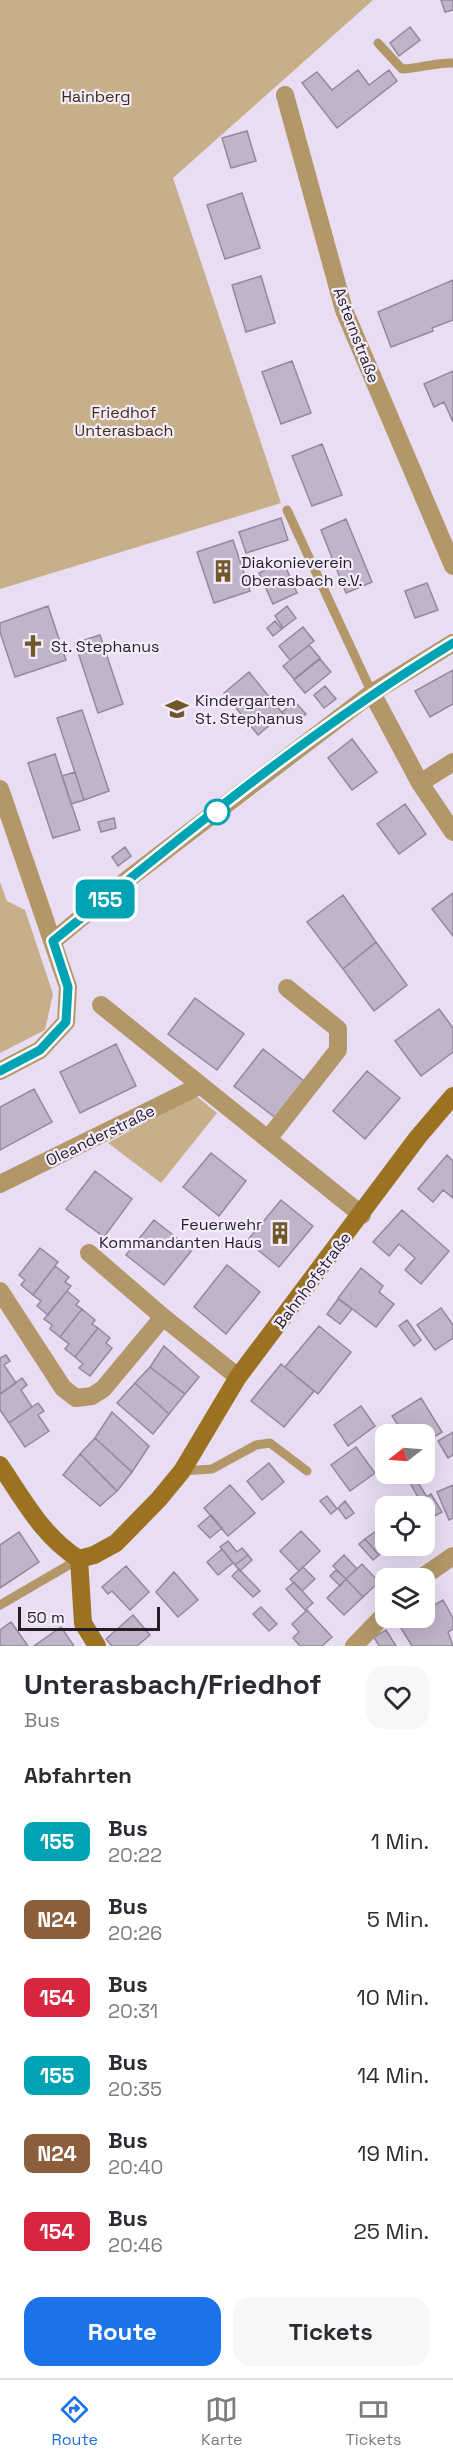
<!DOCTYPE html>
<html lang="de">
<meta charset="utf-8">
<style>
:root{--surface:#fff;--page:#f7f7f7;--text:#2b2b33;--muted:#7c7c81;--line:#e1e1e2;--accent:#1a73e8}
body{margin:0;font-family:"Space Grotesk",sans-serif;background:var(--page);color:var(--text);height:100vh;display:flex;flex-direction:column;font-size:22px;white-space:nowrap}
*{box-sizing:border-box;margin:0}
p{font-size:20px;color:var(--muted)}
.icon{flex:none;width:33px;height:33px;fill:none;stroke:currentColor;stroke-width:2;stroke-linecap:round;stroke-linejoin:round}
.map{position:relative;height:1646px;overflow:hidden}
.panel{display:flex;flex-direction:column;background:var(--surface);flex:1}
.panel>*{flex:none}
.badge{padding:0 12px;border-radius:9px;font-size:21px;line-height:39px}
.needle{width:39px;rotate:253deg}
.tools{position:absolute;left:375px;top:1424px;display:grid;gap:12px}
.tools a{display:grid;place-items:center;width:60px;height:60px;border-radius:12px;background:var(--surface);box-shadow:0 6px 24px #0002;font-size:30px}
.scale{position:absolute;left:18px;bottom:15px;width:142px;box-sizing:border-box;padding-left:6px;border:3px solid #231e26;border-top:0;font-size:16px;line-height:21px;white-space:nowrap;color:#231e26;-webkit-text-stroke:4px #f4ebfc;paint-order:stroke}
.map>.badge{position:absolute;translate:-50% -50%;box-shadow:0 0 0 3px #fff}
h2{padding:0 24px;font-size:22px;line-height:54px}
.round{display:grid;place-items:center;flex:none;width:63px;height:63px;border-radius:18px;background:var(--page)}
.headline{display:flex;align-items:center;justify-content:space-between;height:102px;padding:0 24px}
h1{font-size:28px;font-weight:800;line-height:45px}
.primary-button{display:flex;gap:12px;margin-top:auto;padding:12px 24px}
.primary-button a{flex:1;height:69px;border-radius:18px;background:var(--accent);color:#fff;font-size:24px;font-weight:800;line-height:69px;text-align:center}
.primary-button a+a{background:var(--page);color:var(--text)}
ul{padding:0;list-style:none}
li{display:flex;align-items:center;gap:18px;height:78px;padding:0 24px}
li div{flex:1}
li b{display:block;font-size:22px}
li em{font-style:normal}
li .badge{min-width:66px;font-weight:700;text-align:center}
.tab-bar{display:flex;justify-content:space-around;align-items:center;height:84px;border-top:2px solid var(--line);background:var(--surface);font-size:16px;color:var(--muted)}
.tab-bar a{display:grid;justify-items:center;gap:3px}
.tab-bar .current{color:var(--accent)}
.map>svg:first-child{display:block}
.green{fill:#c7b089}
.building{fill:#bfb4c8;stroke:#93899c;stroke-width:1.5}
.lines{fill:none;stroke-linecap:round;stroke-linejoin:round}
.lane{stroke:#b39769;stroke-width:9}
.street{stroke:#b39769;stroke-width:18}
.secondary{stroke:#9b7221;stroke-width:18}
.line-casing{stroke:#fff;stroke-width:14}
.line{stroke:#00a3b4;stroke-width:9}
.stop-dot{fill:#fff;stroke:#00a3b4;stroke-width:3}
.labels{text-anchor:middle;stroke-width:4.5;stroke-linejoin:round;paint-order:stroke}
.park-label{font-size:16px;fill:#3d2c0e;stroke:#f4ebfc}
.street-label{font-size:16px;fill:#231e26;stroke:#f4ebfc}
.poi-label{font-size:16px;fill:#231e26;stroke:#f4ebfc;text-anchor:start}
</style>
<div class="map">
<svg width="453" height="1646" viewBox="0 0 453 1646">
<rect width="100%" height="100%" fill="#e8ddf2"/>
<!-- green -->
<path class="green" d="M0,0H373L173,178L281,503L0,589Z
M0,882L7,901L25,910L53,994L45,1030L0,1053Z
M195,1095L217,1113L161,1183L108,1143Z"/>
<!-- building -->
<path class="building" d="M441,0H453V10L445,12Z
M410,27L420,40L399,56L390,43Z
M358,70L369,85L389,70L397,81L337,128L302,83L317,72L332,90Z
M247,131L256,161L231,168L222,138Z
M242,193L260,248L225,259L207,205Z
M261,276L275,323L246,332L232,285Z
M453,280V320L432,328L433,331L391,347L378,312Z
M292,361L311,413L281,424L262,372Z
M453,371V422L444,402L434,407L424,384Z
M322,444L342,495L312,506L292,456Z
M281,518L288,540L246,553L239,532Z
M346,519L372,582L346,593L321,530Z
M233,540L250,591L214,603L197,552Z
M283,561L297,593L273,604L259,573Z
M427,583L438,610L415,618L405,591Z
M48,606L66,660L15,677L0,632V623Z
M287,606L296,618L283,628L275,616Z
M275,621L282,629L273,636L267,628Z
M303,627L314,641L290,660L279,646Z
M100,635L123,704L98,713L75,643Z
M309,645L320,658L294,679L283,666Z
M320,659L331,672L305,693L294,680Z
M453,670V704L430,717L415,691Z
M249,672L283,714L258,735L224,693Z
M325,686L336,699L324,708L314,695Z
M295,702L306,714L293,725L282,712Z
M82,710L109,791L84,800L57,718Z
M352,739L377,772L352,790L328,758Z
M55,754L80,830L53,838L28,763Z
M75,772L84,800L71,804L62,776Z
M405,804L426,834L399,854L377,824Z
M114,818L116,828L101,832L98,822Z
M125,847L131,856L118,866L112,857Z
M453,893V936L432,909Z
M343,895L376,942L343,969L307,922Z
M376,942L407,985L374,1011L343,969Z
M195,998L244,1034L217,1070L168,1034Z
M439,1009L453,1028V1052L421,1076L395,1041Z
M116,1044L136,1086L80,1113L60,1072Z
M263,1049L309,1085L281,1122L234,1086Z
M367,1071L400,1098L365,1139L333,1111Z
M34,1089L52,1122L0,1150V1107Z
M211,1153L246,1181L219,1216L183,1187Z
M447,1155L453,1161V1198L443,1190L433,1202L418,1189Z
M95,1171L132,1199L104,1237L66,1209Z
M281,1200L313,1226L279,1267L247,1241Z
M402,1210L449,1251L421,1284L405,1270L415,1258L399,1244L389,1256L373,1242Z
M154,1220L192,1250L164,1285L126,1255Z
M40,1248L58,1262L33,1295L21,1285L25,1280L19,1275Z
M227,1265L260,1292L226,1334L194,1307Z
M55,1266L69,1277L65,1282L71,1286L48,1315L37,1306L41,1301L33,1295Z
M361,1268L383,1286L379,1292L394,1304L376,1327L338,1298Z
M67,1291L79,1301L76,1305L82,1309L60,1337L50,1329L52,1325L44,1319Z
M338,1299L352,1309L340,1324L327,1314Z
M441,1308L453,1325V1338L435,1350L417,1325Z
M82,1309L95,1320L92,1324L98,1328L75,1357L65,1349L69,1344L60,1337Z
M407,1320L421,1340L414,1346L399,1326Z
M319,1326L351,1352L318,1394L285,1367Z
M98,1328L110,1338L106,1343L112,1348L90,1376L79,1368L83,1364L75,1357Z
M164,1346L199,1377L185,1394L150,1367Z
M6,1355L10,1361L4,1365L16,1383L0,1394V1358Z
M281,1364L314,1391L284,1427L251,1401Z
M150,1367L185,1394L169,1414L135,1383Z
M22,1378L27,1385L21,1390L32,1407L9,1423L0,1410V1394Z
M135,1383L169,1414L153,1434L117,1403Z
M421,1398L442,1432L424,1443V1434H404L392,1416Z
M38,1403L44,1411L38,1415L49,1431L25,1447L9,1423Z
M361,1406L375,1426L348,1446L334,1425Z
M112,1412L149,1446L132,1472L95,1438Z
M453,1432V1455L448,1458L438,1441Z
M95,1438L132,1472L117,1491L80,1454Z
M356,1447L375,1473L350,1491L331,1465Z
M80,1454L117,1491L100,1506L63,1475Z
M269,1463L284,1482L262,1500L247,1481Z
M414,1476L427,1497L420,1501L408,1479Z
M230,1485L255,1513L228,1536L204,1508Z
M453,1485V1518L449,1520L437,1492Z
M431,1494L442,1512L431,1518L420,1501Z
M327,1496L337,1509L331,1514L320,1501Z
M345,1501L354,1513L346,1519L338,1508Z
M211,1515L222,1528L210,1538L198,1526Z
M379,1529L386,1538V1545L391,1546L379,1555L365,1539Z
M301,1531L320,1551L299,1571L280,1551Z
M19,1532L39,1562L0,1588V1545Z
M365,1539L379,1555L373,1560L359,1544Z
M228,1541L237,1552L242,1548L248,1555L235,1565L220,1547Z
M222,1549L233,1563L218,1575L207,1562Z
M248,1555L252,1560L240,1571L235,1565Z
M344,1555L357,1569L346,1579L333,1566Z
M362,1564L379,1582L363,1597L346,1579Z
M126,1566L149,1592L130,1610L112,1591L108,1594L102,1587Z
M303,1567L315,1579L302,1591L290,1579Z
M239,1569L260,1591L253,1597L232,1576Z
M336,1570L346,1579L340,1586L330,1576Z
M174,1572L198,1600L178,1617L156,1592Z
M346,1579L363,1597L344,1615L327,1598Z
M294,1582L313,1603L305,1610L286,1589Z
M443,1600L453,1618V1629L448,1632L453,1646H412L399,1625L413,1617H424V1611Z
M261,1607L277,1624L269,1631L253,1614Z
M307,1610L332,1637L322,1646H300L293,1638L299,1632L292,1624Z
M133,1615L150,1635L137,1646H112L106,1639Z
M11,1622L28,1646H0V1630Z
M61,1627L74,1646H34Z
M386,1630L396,1646H379L374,1637Z"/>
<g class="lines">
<!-- lane -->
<path class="lane" d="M378,43L402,69C419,69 436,62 453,63
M287,510L372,693
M182,1471L212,1469L256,1445L270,1443L307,1471
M0,1605L79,1559"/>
<!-- street -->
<path class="street" d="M285,95L344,310L453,566
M372,693L420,783L453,832
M420,783L453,762
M0,789L68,987L66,1022L40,1050L0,1071
M53,941L128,879L372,693L453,643
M101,1005L362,1215
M268,1139L338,1050V1029L287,988
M0,1184L199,1086
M89,1253L163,1317
M0,1291L63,1388L76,1398L92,1396L103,1389L163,1317L238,1377
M421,1578L453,1556
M354,1646L386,1613"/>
<!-- secondary -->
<path class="secondary" d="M0,1465C23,1499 43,1537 79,1559
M79,1559L94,1555L116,1543L159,1499L182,1471L238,1377L418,1137L453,1096
M79,1559L83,1623L97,1646"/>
</g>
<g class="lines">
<!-- line casing -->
<g class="line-casing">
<path id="line" d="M0,1071L40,1050L66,1022L68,987L53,941C181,837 313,728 453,643"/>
</g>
<!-- line -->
<use href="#line" class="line"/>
</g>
<!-- icons -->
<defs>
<g id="building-bare" transform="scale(1.8)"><path d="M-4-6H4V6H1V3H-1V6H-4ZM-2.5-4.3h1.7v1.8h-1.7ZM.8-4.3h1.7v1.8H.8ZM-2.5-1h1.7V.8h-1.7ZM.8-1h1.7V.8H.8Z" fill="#715729" stroke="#f4ebfc" stroke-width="2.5" paint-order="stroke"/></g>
<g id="church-bare" transform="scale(1.8)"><path d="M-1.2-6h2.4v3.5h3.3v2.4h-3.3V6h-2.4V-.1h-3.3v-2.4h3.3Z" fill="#715729" stroke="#f4ebfc" stroke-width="2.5" paint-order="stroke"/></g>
<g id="school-bare" transform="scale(1.8)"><path d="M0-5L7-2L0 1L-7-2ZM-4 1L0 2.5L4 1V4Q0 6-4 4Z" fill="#715729" stroke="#f4ebfc" stroke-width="2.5" paint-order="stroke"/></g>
</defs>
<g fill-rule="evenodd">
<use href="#building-bare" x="223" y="571"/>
<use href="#church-bare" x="33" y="646"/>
<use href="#school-bare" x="177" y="709"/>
<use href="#building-bare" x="280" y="1233"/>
</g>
<!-- markers -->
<circle class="stop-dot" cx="217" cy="812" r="12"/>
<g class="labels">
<!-- park labels -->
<g class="park-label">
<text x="96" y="102">Hainberg</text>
<text x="124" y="418">Friedhof<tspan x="124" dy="18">Unterasbach</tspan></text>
</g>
<!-- street labels -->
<g class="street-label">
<text transform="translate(357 335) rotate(69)" y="6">Asternstraße</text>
<text transform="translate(100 1135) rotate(-26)" y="6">Oleanderstraße</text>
<text transform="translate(312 1280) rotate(-53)" y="6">Bahnhofstraße</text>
</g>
<!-- poi labels -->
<g class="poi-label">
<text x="241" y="568">Diakonieverein<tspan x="241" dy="18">Oberasbach e.V.</tspan></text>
<text x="51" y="652">St. Stephanus</text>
<text x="195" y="706">Kindergarten<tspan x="195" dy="18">St. Stephanus</tspan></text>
<text x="262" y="1230" text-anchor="end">Feuerwehr<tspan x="262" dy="18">Kommandanten Haus</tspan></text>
</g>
</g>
</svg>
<div class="tools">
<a><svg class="needle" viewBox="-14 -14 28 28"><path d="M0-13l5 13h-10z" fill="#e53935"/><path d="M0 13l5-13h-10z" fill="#7c7c81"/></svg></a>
<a><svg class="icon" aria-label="locate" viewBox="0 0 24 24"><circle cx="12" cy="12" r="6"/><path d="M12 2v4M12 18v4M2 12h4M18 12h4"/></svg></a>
<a><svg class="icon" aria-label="layers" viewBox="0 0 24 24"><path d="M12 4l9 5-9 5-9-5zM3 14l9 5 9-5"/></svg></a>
</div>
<div class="scale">50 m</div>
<b class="badge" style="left:105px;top:899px;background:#00a3b4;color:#fff">155</b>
</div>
<section class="panel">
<div class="headline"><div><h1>Unterasbach/Friedhof</h1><p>Bus</p></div><a class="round"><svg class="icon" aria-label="heart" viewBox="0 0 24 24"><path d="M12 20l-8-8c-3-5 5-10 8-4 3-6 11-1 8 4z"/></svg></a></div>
<h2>Abfahrten</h2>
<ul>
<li><span class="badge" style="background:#00a3b4;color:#fff">155</span><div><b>Bus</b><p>20:22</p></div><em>1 Min.</em></li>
<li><span class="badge" style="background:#8b5e3c;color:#fff">N24</span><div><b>Bus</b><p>20:26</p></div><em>5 Min.</em></li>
<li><span class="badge" style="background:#d7263d;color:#fff">154</span><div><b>Bus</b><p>20:31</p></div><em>10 Min.</em></li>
<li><span class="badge" style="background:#00a3b4;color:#fff">155</span><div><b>Bus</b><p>20:35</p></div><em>14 Min.</em></li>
<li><span class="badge" style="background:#8b5e3c;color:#fff">N24</span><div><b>Bus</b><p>20:40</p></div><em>19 Min.</em></li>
<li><span class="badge" style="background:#d7263d;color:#fff">154</span><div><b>Bus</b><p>20:46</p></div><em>25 Min.</em></li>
</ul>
<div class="primary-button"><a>Route</a><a>Tickets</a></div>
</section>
<nav class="tab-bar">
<a class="current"><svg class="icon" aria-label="directions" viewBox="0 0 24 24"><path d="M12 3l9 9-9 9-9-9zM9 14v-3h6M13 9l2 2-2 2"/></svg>Route</a>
<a><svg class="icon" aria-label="map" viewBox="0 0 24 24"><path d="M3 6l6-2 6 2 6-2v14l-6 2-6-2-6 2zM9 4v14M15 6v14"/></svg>Karte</a>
<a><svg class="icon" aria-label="tickets" viewBox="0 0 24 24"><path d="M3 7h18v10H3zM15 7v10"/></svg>Tickets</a>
</nav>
